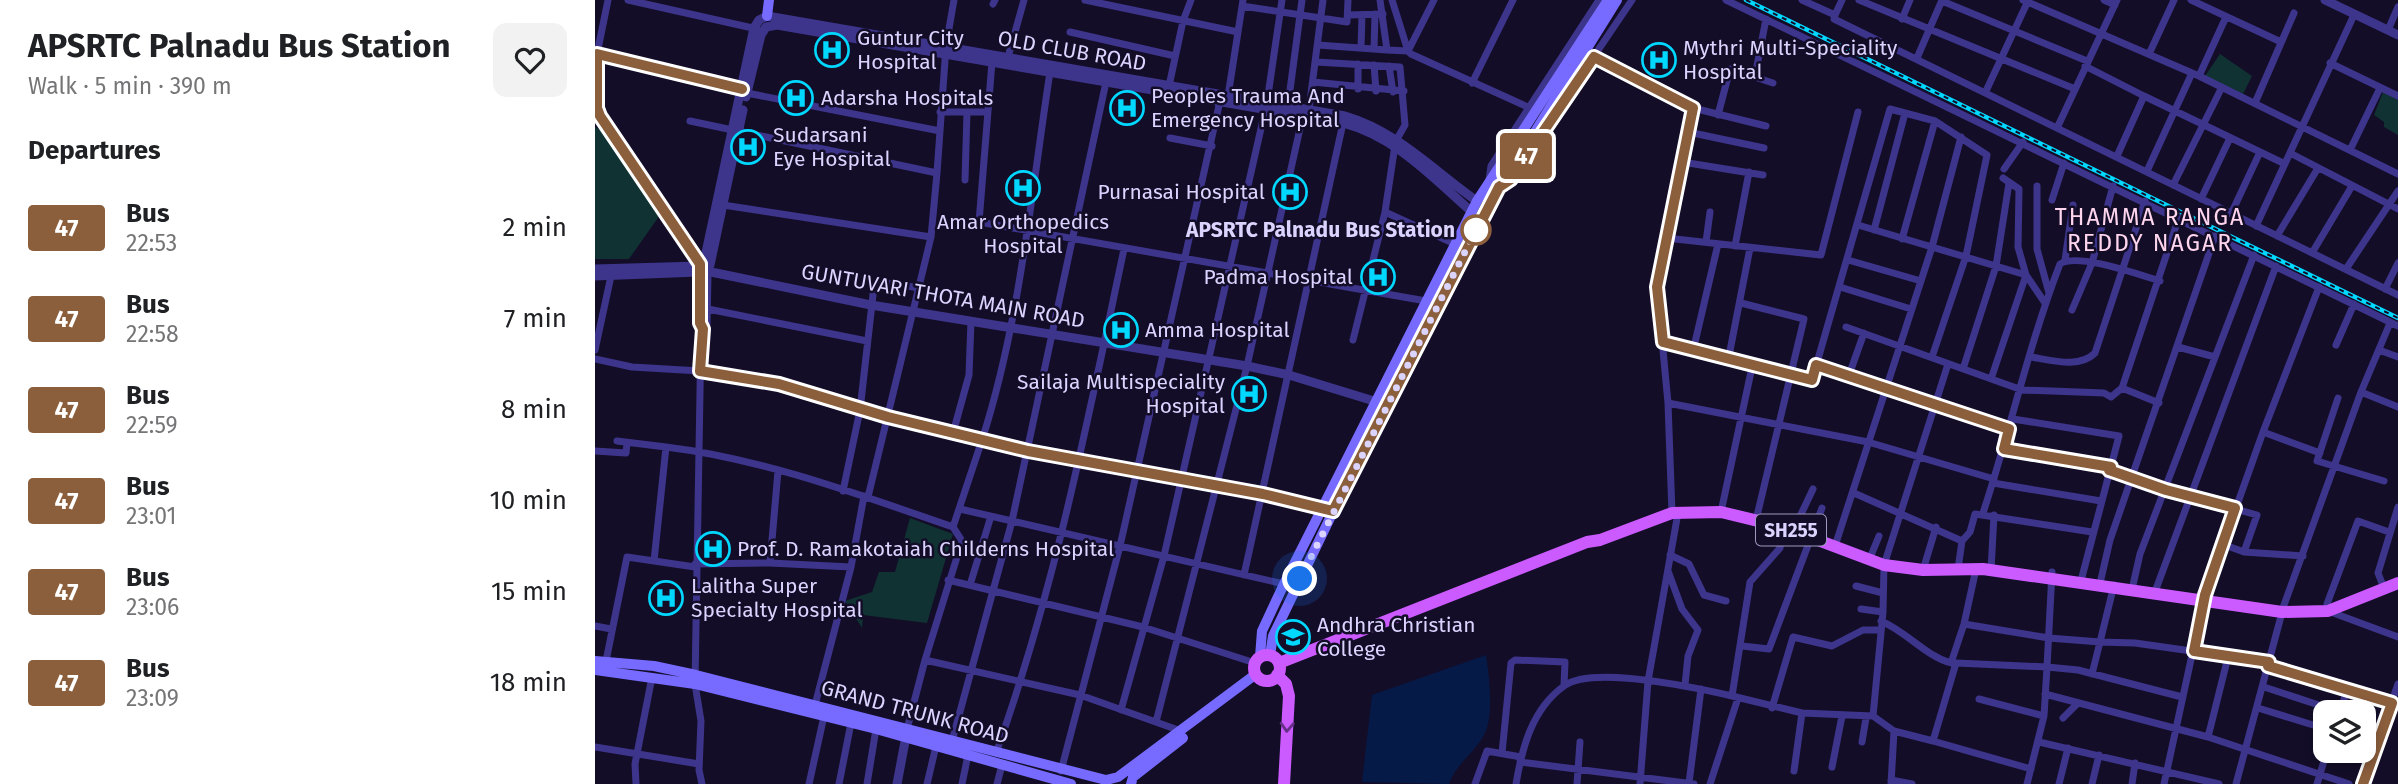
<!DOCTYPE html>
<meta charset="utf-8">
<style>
:root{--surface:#fff;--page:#f2f2f2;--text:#202124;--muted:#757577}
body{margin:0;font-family:"Fira Sans",sans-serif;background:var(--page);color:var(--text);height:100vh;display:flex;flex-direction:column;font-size:26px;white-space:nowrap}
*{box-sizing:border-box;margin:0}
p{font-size:23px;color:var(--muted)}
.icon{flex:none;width:38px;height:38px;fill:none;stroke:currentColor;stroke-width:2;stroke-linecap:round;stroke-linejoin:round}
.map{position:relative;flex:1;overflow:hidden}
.side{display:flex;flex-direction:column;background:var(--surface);width:595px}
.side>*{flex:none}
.badge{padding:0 14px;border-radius:5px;font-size:24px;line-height:46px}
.tools{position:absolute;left:1718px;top:700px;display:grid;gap:14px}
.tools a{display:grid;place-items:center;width:63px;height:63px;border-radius:14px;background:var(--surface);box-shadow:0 4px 10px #0003;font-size:35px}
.you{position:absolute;width:35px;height:35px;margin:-18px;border:5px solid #fff;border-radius:50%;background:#1a73e8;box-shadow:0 0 0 10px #1a73e833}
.map>.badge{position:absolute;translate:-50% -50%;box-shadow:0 0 0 4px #fff}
h2{padding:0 28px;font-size:26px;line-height:63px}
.round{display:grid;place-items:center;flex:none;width:74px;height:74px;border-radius:14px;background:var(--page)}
.overview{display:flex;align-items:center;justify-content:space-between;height:119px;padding:0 28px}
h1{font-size:33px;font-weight:700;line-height:52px}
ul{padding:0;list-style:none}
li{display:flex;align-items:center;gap:21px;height:91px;padding:0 28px}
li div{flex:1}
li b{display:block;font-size:26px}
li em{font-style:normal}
li .badge{min-width:77px;font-weight:700;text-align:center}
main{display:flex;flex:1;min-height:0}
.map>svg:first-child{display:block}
.green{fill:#103232}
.water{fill:#061a48}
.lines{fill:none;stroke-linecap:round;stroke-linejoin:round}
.minor{stroke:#3d358b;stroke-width:7}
.tertiary{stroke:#3d358b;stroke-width:9}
.secondary{stroke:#776bff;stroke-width:10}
.primary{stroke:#cb5bff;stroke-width:12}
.rail-casing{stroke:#00d8ff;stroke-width:4.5}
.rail{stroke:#130d28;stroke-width:2;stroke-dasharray:5;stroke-linecap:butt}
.oneway{stroke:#663089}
.line-casing{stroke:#fff;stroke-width:16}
.line{stroke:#8b5e3c;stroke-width:10}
.walk{stroke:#dbd4ff;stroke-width:7;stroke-dasharray:0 12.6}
.stop-dot{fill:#fff;stroke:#8b5e3c;stroke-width:3.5}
.labels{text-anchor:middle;stroke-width:5;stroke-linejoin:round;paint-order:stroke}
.shield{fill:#130d28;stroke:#9f98be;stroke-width:2}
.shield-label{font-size:19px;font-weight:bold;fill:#dbd4ff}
.poi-label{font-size:21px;fill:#dbd4ff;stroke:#130d28;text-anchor:start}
.street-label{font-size:21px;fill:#dbd4ff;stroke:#130d28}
.stop-label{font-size:21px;font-weight:bold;fill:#dbd4ff;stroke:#130d28;text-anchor:end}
.neighbourhood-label{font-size:23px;letter-spacing:2px;fill:#ffd6ee;stroke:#130d28}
</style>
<main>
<section class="side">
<div class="overview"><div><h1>APSRTC Palnadu Bus Station</h1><p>Walk · 5 min · 390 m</p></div><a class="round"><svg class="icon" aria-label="heart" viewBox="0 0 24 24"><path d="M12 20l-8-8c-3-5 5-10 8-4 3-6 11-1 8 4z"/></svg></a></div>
<h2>Departures</h2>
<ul>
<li><span class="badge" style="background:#8b5e3c;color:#fff">47</span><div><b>Bus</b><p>22:53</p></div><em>2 min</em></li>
<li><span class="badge" style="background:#8b5e3c;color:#fff">47</span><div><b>Bus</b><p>22:58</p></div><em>7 min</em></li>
<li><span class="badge" style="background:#8b5e3c;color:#fff">47</span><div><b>Bus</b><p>22:59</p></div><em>8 min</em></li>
<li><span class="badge" style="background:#8b5e3c;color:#fff">47</span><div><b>Bus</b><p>23:01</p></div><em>10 min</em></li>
<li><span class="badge" style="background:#8b5e3c;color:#fff">47</span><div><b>Bus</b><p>23:06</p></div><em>15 min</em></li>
<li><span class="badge" style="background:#8b5e3c;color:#fff">47</span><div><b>Bus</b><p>23:09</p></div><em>18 min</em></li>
</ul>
</section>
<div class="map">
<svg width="1803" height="784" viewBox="0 0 1803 784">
<rect width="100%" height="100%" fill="#130d28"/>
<!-- green -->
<path class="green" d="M1625,54L1657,76L1648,94L1610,76Z
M1788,92L1803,100V135L1789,127V122L1779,115Z
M0,127L12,133L65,215L34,259H0Z
M315,518L358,534L332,623L268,615L267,628L250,601L277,592L284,572H300Z"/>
<!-- water -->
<path class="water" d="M891,655C894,676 899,713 890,733C881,752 861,763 854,784L767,782L777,695Z"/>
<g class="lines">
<!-- minor -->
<path class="minor" d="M13,0L2,54V108L105,264
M33,0L162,29
M490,0L643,32
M797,0L813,51L816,54L935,108
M1131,0L1803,326
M1207,0L1240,15L1239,19L1803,295
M1264,0L1480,89
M1428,0L1604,76L1803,174
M1509,0L1520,5
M1596,0L1686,42
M1347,1L1492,61
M398,4L400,0
M647,6L752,22L753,0
M753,15L788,14
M1240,15L1247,0
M1307,19L1315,0
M1793,30L1803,7
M475,32L580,56
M723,45L792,50L785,0
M766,48L767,15
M779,49L780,14
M792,50L813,51L839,0
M0,53L147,89
M1554,54L1579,0
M996,55L1098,108L1171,126
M413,57L429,0
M1322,58L1347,0
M397,62L384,222L831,301
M721,62L805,67L810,125L802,139
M1735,63L1803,96
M779,65L781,91
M794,66L798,92
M1490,66L1549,96L1522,156
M1160,76L1171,19
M1604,76L1631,17
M718,82L809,91
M877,83L918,0
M574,86L588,21L596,0
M763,89V64
M1391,91L1433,1
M152,93L345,131L351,46L359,0
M633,96L648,0
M1549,96L1690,164
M1660,103L1699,13
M693,105L707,0
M714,109L728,0
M345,112H372L370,180
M372,112H393
M1123,115L1135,69L1178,83
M95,121L342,173L345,131
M1463,126L1522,0
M1093,132L1169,148
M575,138L617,146
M1756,148L1785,88
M1695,153L1803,209
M1087,162L1168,175
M1409,169L1428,142
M922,170L1037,0
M1552,171L1597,73
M894,180L896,166L1004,0
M1578,185L1627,87
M1442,186V249L1454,293
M1606,199L1635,138
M1457,200L1469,163
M128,205L336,237
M790,212L860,244
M1636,214L1665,152
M1263,225L1431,275L1450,303
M1661,226L1759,15
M1279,230L1310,113
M1682,236L1723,168
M1071,238L1226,255L1263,112
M1307,239L1340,121
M1111,242L1115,212
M1140,246L1154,172
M1717,253L1757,186
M1253,260L1326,281
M1470,260L1478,205
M1751,269L1803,191
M107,275L100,684L106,721L104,770L107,784
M1245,287L1316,309
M1790,289L1803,263
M1146,303L1209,319L1161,520
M113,309L272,341
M1477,310L1497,263L1518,186
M1251,327L1427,390L1509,393L1516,397L1527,388
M108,329L112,324L113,275
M758,340L790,212L800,145
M1068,342L1133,361L1155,248
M1741,345L1759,304
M1583,347L1620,357
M0,350L16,276
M1784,350L1803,357
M1098,351L1123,244
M1436,357C1456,360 1484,369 1500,353L1550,201
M0,359L37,367L105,371L184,384L265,410L387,440C425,322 436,195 455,72
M1133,361L1195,377
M1221,365L1414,429
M1368,369L1401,266L1414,183
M1196,374L1217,380L1295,109L1340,121L1392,155L1371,256L1337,357
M1254,375L1269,333
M1396,379L1431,275L1423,247L1424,189L1408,178
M1766,392L1803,407
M1743,398L1722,461L1789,481
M1073,403L1273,442L1399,479
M1564,403L1527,388L1584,217
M1418,419L1524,436L1487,577
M1668,432L1725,453
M358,433L374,375L376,321
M22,441L71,447
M1409,449L1516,467
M0,451L31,453L32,443
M1514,470L1571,490L1662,515L1649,552
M1398,483L1506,501
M248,491L265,410L279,286L285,282L325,288
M1259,493L1367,541
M273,497L336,237L342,173
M365,509L689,584
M1126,512L1157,367
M1077,513L1073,403L1062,287L1098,108
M1388,513C1415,431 1434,344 1465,264C1482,252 1545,275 1565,281
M358,527L387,440L484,462L668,494L738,511
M1198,531L1218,489
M1794,532L1763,521L1732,604L1733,611L1803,637
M1627,544L1649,552L1708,556
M1240,546L1337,247L1366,137
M1075,555L1094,564L1109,595L1131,601
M1275,558L1284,536
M59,561L71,447C169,459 265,495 358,527L367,541L330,660L312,729
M175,563L183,471
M100,564L175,563L256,567
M1363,569L1367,541L1375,532L1380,514L1497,532
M1328,570L1341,527
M1396,570L1399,515
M1073,571L1087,609L1103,630L1093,656L1090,685
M649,575L748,123
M1506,579L1515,540L1620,236
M353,580L548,627L660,663
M375,585L396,516
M1538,585L1545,554L1659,255
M1261,586L1288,593
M1789,588L1783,573L1803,507
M1561,589L1681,266
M1266,609L1288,612
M1286,621C1312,632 1329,655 1356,663L1369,624L1381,569
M1369,624L1454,638L1505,642L1519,585
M0,626L16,629
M1147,646L1174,649L1227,508
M330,660L485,695L586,731
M11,661L32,557L100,567
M1361,663L1452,667L1457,572
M1673,666L1803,705
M1497,674L1505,642L1540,643L1674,662
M1669,687L1745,712
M1450,694L1613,737L1754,784
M1137,696L1207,713L1278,716
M1384,699L1449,716L1452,667L1483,670L1587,697
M220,705L256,567L269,496
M1177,708L1198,637L1237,646L1268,630H1286
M1663,708L1731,729
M526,710L569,556L672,102L687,0
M1745,712L1752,690
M1468,718L1483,703
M561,722L652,366L708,115
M1299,731L1338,741L1361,663H1357
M1613,737L1633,657
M357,741L417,521L511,82
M1338,741L1436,769
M1267,742L1271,718
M1444,742L1624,784
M0,747L104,764
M401,753C460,589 493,419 529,249
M907,753L916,663L920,660L970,662L969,685
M925,762L1099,784
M1237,767L1247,716
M466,771L525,546L625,101
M1199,771L1207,713
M1296,780L1317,784
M1094,783L1106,689
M41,784L40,764L57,677
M214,784L229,716
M244,784L256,723
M272,784L281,729
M332,784L341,746
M367,784L373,755
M402,784L407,765
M880,784L892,751L926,757
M921,784C927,748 937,709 969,686C997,665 1102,688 1137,696L1155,582L1185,548L1188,527
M982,784L985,742
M1045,784L1053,681L1083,513
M1115,784L1143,698
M1296,784L1299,731L1278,716L1288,612L1289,565L1353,364
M1432,784L1449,716
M1464,784L1473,748
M1497,784L1504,755
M1537,784L1540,763
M1569,784L1610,595L1668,432L1724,287
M1641,784L1689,605L1766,392L1795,323
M1722,784L1732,751
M1768,784L1803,684"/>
<!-- tertiary -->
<path class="tertiary" d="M1730,0L1803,35
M151,97L166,35L171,27L182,25L748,123C801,137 837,177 877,212
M109,262L159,28L164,20L172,16L750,116C802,131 839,171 882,201
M115,265L148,110
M0,269L104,266
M116,272L276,305L652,366L694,375L779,401
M0,276L104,272
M302,784L312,731"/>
<!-- secondary -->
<path class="secondary" d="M172,16L174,0
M675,655L678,636L779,427L890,212L1022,0
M665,657L667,631L689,584L882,201L1013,0
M0,661L59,666L101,675L511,780L523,777L661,674
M0,670L100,684L281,729L476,784
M536,784L538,777L588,738"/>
<!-- primary -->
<path class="primary" d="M659 668a13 13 0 1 1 26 0a13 13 0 1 1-26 0Z
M684,663L992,542L1005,540L1077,513L1126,512L1188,527L1289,565L1328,570L1388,569L1687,612L1733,611L1803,583
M682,675L691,684L694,696L689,784"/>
<!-- rail casing -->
<g class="rail-casing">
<path id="rail" d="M1151,0L1803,318"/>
</g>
<!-- rail -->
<use href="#rail" class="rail"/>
</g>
<!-- one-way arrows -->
<defs><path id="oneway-chevron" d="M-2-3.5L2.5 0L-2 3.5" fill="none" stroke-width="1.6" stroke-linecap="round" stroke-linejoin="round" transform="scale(1.75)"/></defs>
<use class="oneway" href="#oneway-chevron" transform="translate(692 727) rotate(93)"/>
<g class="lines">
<!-- line casing -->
<g class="line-casing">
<path id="line" d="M147,89L2,54V108L5,116L105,264V323L108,329L105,371L184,384L293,417L433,451L668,494L738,511L904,187L916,179L999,57L1098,108L1062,287L1068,342L1217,380L1221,365L1414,429L1409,449L1516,467L1514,470L1571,490L1640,508L1610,595L1599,651L1674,662L1673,666L1797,703L1768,784"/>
</g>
<!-- line -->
<use href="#line" class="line"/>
<!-- walk -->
<path class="walk" d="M705,579L881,230"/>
</g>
<!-- icons -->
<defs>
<g id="hospital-ring" transform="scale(1.75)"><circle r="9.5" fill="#130d28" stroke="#00d8ff" stroke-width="1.5"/><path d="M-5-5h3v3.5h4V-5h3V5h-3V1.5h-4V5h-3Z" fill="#00d8ff"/></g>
<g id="university-ring" transform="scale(1.75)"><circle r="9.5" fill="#130d28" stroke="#00d8ff" stroke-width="1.5"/><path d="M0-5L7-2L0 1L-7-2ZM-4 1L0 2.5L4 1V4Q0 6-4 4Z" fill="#00d8ff"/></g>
</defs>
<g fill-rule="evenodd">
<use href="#hospital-ring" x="237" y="50"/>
<use href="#hospital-ring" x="1064" y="60"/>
<use href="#hospital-ring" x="201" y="98"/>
<use href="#hospital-ring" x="532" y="108"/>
<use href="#hospital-ring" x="153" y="147"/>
<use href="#hospital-ring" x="428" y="188"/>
<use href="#hospital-ring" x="695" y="192"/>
<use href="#hospital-ring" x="783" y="277"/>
<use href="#hospital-ring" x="526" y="330"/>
<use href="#hospital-ring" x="654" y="394"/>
<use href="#hospital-ring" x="118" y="549"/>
<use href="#hospital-ring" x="71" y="598"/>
<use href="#university-ring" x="698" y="637"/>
</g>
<!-- markers -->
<circle class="stop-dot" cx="881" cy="230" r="14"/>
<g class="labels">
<!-- shield labels -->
<rect class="shield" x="1161" y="514.5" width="70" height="31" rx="5"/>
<g class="shield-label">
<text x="1196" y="537">SH255</text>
</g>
<!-- poi labels -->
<g class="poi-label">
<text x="262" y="45">Guntur City<tspan x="262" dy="24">Hospital</tspan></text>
<text x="1088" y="55">Mythri Multi-Speciality<tspan x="1088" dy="24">Hospital</tspan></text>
<text x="556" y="103">Peoples Trauma And<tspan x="556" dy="24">Emergency Hospital</tspan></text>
<text x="226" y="105">Adarsha Hospitals</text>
<text x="178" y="142">Sudarsani<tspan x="178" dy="24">Eye Hospital</tspan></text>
<text x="670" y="199" text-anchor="end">Purnasai Hospital</text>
<text x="428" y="229" text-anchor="middle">Amar Orthopedics<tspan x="428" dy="24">Hospital</tspan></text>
<text x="758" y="284" text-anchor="end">Padma Hospital</text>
<text x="550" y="337">Amma Hospital</text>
<text x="630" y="389" text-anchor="end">Sailaja Multispeciality<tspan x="630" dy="24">Hospital</tspan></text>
<text x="142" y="556">Prof. D. Ramakotaiah Childerns Hospital</text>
<text x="96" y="593">Lalitha Super<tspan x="96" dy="24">Specialty Hospital</tspan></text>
<text x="722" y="632">Andhra Christian<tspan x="722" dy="24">College</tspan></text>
</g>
<!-- street labels -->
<g class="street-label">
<text transform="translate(477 51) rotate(10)" y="7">OLD CLUB ROAD</text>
<text transform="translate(348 296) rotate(10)" y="7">GUNTUVARI THOTA MAIN ROAD</text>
<text transform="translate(320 712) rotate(15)" y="7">GRAND TRUNK ROAD</text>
</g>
<!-- stop labels -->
<g class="stop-label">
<text x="860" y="237">APSRTC Palnadu Bus Station</text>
</g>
<!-- neighbourhood labels -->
<g class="neighbourhood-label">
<text x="1555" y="225">THAMMA RANGA<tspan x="1555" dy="26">REDDY NAGAR</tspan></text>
</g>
</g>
</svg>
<div class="tools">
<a><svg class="icon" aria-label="layers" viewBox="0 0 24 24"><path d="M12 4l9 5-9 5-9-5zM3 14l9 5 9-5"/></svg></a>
</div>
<div class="you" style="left:705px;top:579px"></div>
<b class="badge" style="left:931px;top:156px;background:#8b5e3c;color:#fff">47</b>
</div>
</main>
